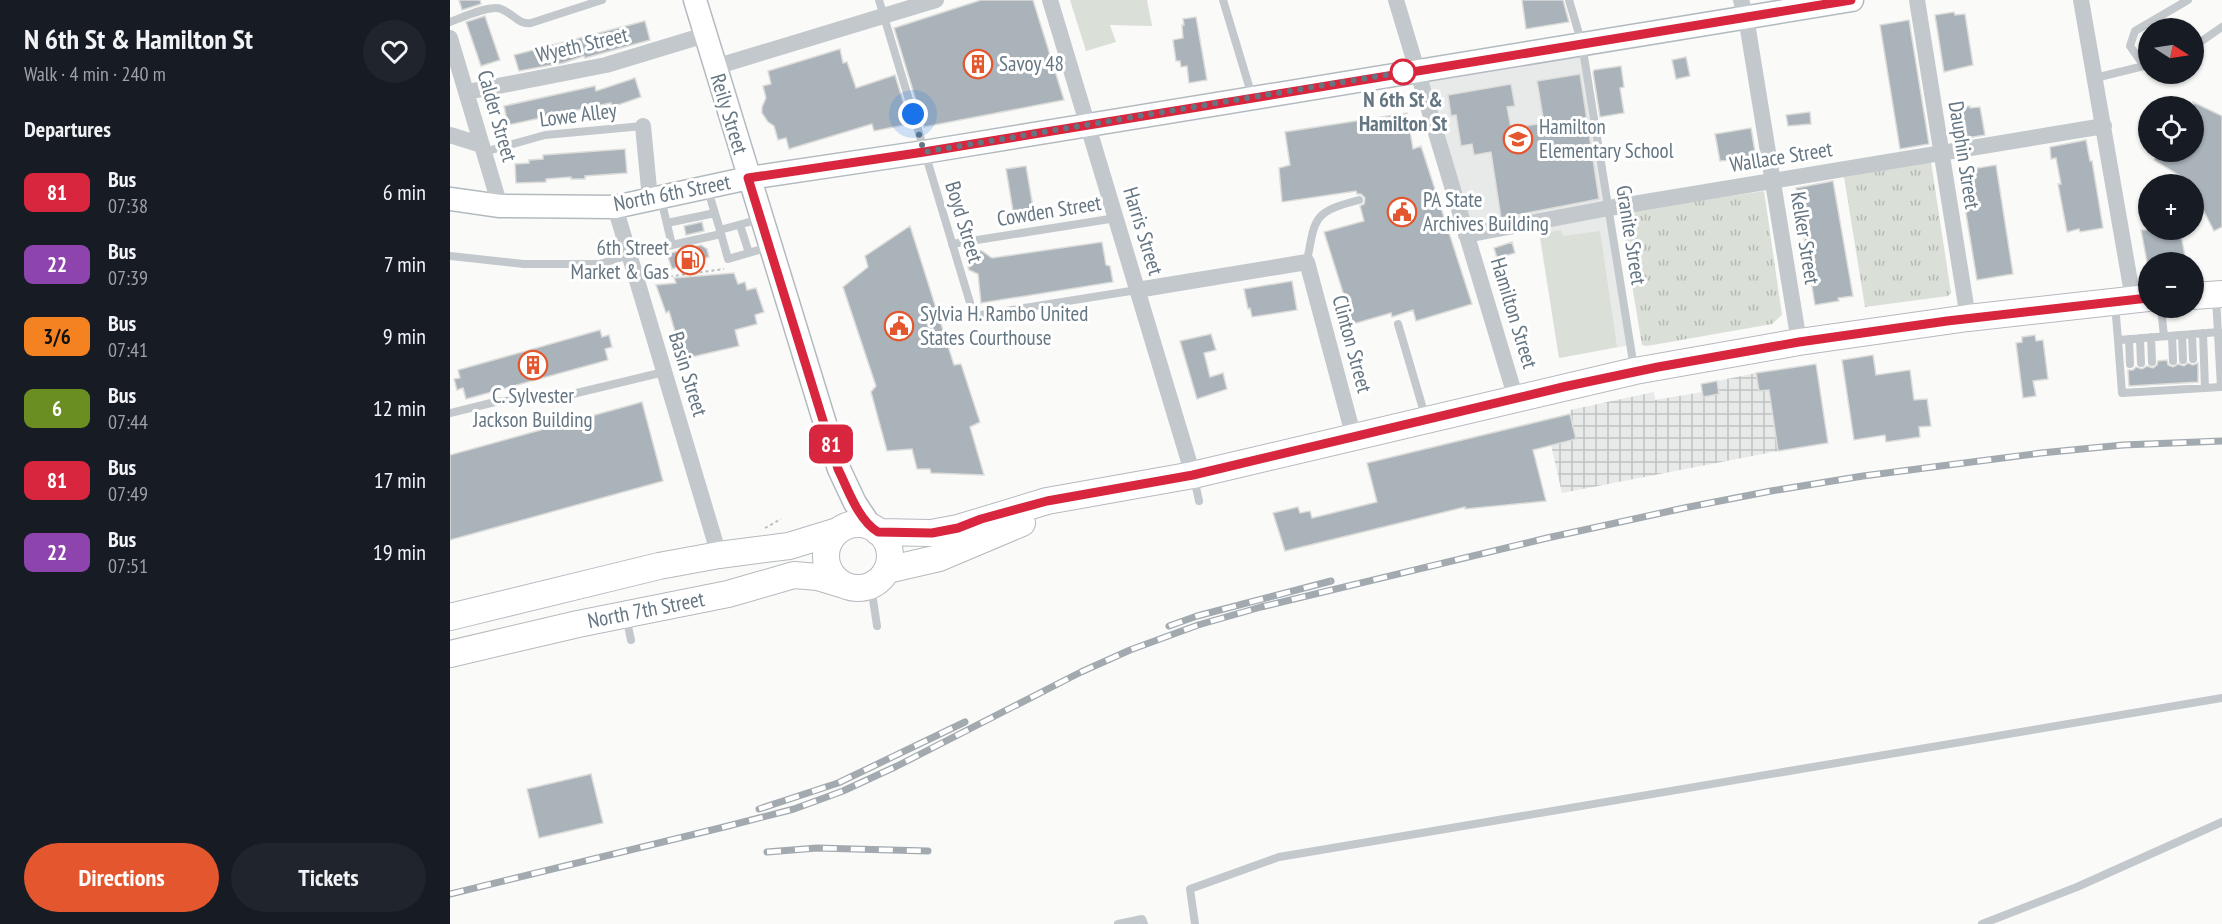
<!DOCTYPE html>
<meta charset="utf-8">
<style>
:root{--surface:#171b24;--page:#20242c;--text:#f1f3f6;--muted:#9ea1a6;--accent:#e4572e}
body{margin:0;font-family:"PT Sans Narrow",sans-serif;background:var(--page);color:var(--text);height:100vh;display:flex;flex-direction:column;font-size:22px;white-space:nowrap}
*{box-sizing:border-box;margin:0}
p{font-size:20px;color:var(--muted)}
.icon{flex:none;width:33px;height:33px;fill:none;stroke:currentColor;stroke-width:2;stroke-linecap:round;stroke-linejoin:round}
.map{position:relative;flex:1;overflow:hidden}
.details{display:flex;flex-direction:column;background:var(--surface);width:450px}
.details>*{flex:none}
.badge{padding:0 12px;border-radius:9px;font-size:21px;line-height:39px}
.needle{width:39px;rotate:102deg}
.tools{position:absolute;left:1688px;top:18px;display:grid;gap:12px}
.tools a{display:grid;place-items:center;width:66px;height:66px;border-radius:50%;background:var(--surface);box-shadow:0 2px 4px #0004;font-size:30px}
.you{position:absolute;width:30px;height:30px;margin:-15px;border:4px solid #fff;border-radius:50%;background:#1a73e8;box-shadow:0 0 0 9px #1a73e833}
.map>.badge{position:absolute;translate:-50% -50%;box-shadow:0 0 0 3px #fff}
h2{padding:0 24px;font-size:22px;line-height:54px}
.round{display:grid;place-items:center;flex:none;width:63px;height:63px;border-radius:32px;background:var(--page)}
.overview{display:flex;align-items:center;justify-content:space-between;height:102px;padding:0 24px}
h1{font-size:28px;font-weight:700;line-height:45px}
.cta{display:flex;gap:12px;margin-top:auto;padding:12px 24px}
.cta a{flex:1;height:69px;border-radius:36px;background:var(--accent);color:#fff;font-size:24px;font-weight:700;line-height:69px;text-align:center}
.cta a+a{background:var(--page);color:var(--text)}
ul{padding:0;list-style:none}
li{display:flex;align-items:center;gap:18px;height:72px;padding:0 24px}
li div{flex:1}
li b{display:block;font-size:22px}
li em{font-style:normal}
li .badge{min-width:66px;font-weight:700;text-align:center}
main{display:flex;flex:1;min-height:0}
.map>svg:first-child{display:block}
.built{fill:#e8e9e9}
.industrial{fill:url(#industrial-grid)}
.grass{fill:url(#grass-tufts)}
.park{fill:#dadfd7}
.building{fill:#aab3b9;stroke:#dcdcda;stroke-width:1.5}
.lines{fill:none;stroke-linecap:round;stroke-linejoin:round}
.secondary-casing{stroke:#b3babf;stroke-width:25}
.primary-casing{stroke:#b5babe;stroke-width:28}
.path{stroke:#bbbfc2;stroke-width:2;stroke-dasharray:3 3;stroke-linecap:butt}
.lane{stroke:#c3c8cc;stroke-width:8}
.street{stroke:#c3c8cc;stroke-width:16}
.secondary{stroke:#fff;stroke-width:22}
.primary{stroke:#fff;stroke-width:26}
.rail-casing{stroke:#a2aab0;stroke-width:7}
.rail{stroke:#fff;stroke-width:4.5;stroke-dasharray:14;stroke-linecap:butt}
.line-casing{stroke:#fff;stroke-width:14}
.line{stroke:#d7263d;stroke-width:9}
.walk{stroke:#657683;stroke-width:6;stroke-dasharray:0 10.8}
.stop-dot{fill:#fff;stroke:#d7263d;stroke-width:3}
.labels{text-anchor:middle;stroke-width:6;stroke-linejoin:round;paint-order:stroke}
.street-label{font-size:21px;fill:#657683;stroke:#fff}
.poi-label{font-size:21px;fill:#657683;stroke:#fff;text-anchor:start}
.stop-label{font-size:21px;font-weight:bold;fill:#657683;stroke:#fff}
</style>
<main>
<section class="details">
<div class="overview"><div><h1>N 6th St &amp; Hamilton St</h1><p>Walk · 4 min · 240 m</p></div><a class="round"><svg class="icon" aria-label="heart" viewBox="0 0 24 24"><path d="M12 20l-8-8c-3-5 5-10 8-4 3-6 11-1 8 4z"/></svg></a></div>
<h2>Departures</h2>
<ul>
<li><span class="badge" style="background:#d7263d;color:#fff">81</span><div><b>Bus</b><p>07:38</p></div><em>6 min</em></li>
<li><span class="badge" style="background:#8e44ad;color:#fff">22</span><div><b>Bus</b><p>07:39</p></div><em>7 min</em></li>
<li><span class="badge" style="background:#f58220;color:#111">3/6</span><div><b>Bus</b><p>07:41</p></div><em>9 min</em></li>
<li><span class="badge" style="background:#6b8e23;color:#fff">6</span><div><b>Bus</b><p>07:44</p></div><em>12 min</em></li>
<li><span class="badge" style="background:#d7263d;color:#fff">81</span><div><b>Bus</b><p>07:49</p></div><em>17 min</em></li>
<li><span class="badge" style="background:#8e44ad;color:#fff">22</span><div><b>Bus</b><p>07:51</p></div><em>19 min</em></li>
</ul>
<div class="cta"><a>Directions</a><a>Tickets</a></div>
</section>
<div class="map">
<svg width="1772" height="924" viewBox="0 0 1772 924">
<defs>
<pattern id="industrial-grid" width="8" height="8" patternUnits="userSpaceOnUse" patternTransform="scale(1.5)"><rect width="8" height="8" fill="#e8e9e9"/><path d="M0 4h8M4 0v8" fill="none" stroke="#c0c1c2"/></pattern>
<pattern id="grass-tufts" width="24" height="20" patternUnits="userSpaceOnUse" patternTransform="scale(1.5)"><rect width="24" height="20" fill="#dadfd7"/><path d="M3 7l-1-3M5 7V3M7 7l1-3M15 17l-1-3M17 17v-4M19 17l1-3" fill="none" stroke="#b4b9b4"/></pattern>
</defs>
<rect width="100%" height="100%" fill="#fafaf8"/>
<!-- built -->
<path class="built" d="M1132,44L1181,345L1109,358L1087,221L1016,235L967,70Z"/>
<!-- industrial -->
<path class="industrial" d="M1306,373L1309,391L1319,390L1328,451L1112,493L1101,445L1126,439L1120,410L1204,392L1205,400L1252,392L1253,397L1269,393L1267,381Z"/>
<!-- grass -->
<path class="grass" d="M1481,162L1501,293L1498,296L1415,307L1394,177Z
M1314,191L1332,315L1322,324L1197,346L1192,345L1170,213Z"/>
<!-- park -->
<path class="park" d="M620,0H697L702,26L660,25L666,42L636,51Z
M1111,230L1113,236L1150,231L1167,347L1109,358L1090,234Z"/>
<!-- building -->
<path class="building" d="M9,0H30L31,4L12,10Z
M531,0H583L614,100L474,127L444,28Z
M1072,0H1113L1119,22L1076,29Z
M1504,12L1505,15L1515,14L1523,65L1494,72L1485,15Z
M35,16L50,60L31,66L16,22Z
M746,17L757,80L739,83L737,66L731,67L730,61H726L723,40L733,38L732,25H734L733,19Z
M1459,20L1479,144L1450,149L1430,25Z
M195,21L200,40L135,58L134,56L113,63L69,71L64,55Z
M390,49L393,63L397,62L406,88L445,75L460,124L424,131L422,124L339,149L336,138L328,140L324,126L318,122L312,113V107L316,98L313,86L321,84L318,71Z
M1236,57L1240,76L1226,79L1222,60Z
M1171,66L1174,87L1170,88L1174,113L1150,117L1143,72L1144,70Z
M1130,74L1149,199L1051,218L1041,152L1024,155L1022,144L1011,146L1006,115L1001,116L998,95L1061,84L1065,106L1057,107L1061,128L1094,123L1087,81Z
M185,78L191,97L162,107L161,103L58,125L54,106L145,86L146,91Z
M1743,102L1772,116V227L1764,231L1743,190V184L1704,160L1708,152H1743Z
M1520,106V108L1530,107L1535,135L1505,140L1500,110Z
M1360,112L1361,124L1338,126L1336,115Z
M957,113L963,149L971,146L1022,304L966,321L963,310L942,317L941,313L903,324L874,232L914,221L910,206L914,204L915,198L911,194H907L906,191L832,202L829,168L840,165L835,132Z
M1301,128L1306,158L1270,161L1265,134Z
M1636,140L1640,161H1642L1653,228L1630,232L1629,229L1617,232L1608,184H1611L1606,158L1601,159L1600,147Z
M175,149L177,173L135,176V179H121V177L96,179V182L66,183L65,164L79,163V160L93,159V155Z
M1546,165L1563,274L1527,280L1509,171Z
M576,166L584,213L564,217L556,169Z
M1383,181L1403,296L1388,298L1389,301L1365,305L1346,188Z
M252,222L254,231L236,235L234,226Z
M460,226L504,365L511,364L530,422L520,427L534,475L481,473L480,469H467L462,449L437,451L421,392L426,386L393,287L418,267L415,256Z
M1691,230H1730L1735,256L1721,259V261L1714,262H1697Z
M652,242L656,265L660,266L663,282L531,303L528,274L519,270L516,258L519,252L525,250L532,251L542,258Z
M1062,242L1065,253L1047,258L1044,248Z
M251,245L257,249L259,257L222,269L217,254Z
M284,273L288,284L295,282L297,290L306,288L314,312L305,315L307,324L285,330L289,346L233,359L219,311L216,313L206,285L226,283L224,278Z
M842,281L847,310L802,317L800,308L798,309L794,289Z
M150,330L152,337L159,335L162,347L155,349L158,360L16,399L13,388L7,390L4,379L10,378L8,370Z
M761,334L766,350L754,353L760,377L773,373L777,389L747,399L730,341Z
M1585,335L1586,341L1593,340L1598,379L1583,381L1586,396L1573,398L1566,343L1572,342V337Z
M1423,355L1426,375L1460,370L1464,400L1477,399L1481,426L1469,427L1470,437L1436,442L1435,435L1404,440L1392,360Z
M1717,360L1718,365L1723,367L1728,364L1734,366L1738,363L1743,365L1748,363V382L1679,386L1678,370H1683L1686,367L1692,369L1697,366L1703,368L1707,365L1708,361Z
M1366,364L1378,443L1328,451L1319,390L1309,391L1306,373Z
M1267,381L1269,394L1253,397L1251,384Z
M192,402L213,481L0,540V455Z
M1120,414L1126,439L1083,450L1096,501L1015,509V507L835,551L823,513L848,507L850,513L860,511L862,518L927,502L917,463Z
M141,774L153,823L89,838L77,789Z"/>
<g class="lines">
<!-- secondary casing -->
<g class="secondary-casing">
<path id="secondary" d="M245,0L389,469L405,503L421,527
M0,199L50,206L165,207L299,178L474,152L1402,0"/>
</g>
<!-- primary casing -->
<g class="primary-casing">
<path id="primary" d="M1743,296L1772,294
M376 556a32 32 0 1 1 64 0a32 32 0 1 1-64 0Z
M428,532L481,533L508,528L597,501L743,475L1185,371L1349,342L1518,318L1698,298
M437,570L489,558L572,523
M0,617L209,566L269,555L339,546L388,531
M0,654L128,624L278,594L344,575L368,577L391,584"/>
</g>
<!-- path -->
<path class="path" d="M202,279L274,269
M315,528L331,519"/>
<!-- lane -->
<path class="lane" d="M429,0L524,316L687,290
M773,0L802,96
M1119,0L1132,44L1184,368
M0,22C11,18 41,4 51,9C63,13 68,25 81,23L152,0
M1743,47L1772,27
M1694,66L1680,46L1685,31L1738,0
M1645,78L1698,65
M34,152L95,135L193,126
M257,187L270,230
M310,219L270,230L278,259L319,247
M217,223L265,213
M290,225L299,253
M502,244L666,218
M222,245L271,234
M0,256L74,264H150L179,255L222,245L211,199
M857,262C865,217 863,212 909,200
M1766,297L1771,387L1672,393L1668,340L1769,332
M1665,304L1668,340
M1711,308L1714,336
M948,324L976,419
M1753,333L1755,388
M1742,334L1743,359
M1732,335L1733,360
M1722,336L1723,361
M1701,337L1702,362
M1690,338L1691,363
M1679,339L1680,364
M0,413L45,402L77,399L106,398L214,372
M744,478L749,501
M421,586L427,626
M176,617L181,640
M668,924L692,919L694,924
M745,924L740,889L829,857L1772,698
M1532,924L1627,887L1772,822"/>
<!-- street -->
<path class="street" d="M600,0L743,475
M946,0L1066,399
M1291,0L1296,17L1349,342
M1467,0L1518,318
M1631,0L1683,299
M0,38L50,206
M265,67L486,0
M17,92L156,65L255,35
M193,126L200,199
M0,135L32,145
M165,207L269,555
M1016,235L1159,208L1654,126
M687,290L857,262L904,438"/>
<!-- secondary -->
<use href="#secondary" class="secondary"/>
<!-- primary -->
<use href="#primary" class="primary"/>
<!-- rail casing -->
<g class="rail-casing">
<path id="rail" d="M719,626L747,616L881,581
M309,809L388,783L515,722
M317,852L367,848L478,851
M0,894L278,826L344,809L393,791L447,766L631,672L680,650L748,625L811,607L1097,538L1234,508L1321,491L1413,476L1591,453L1673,445L1772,441"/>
</g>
<!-- rail -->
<use href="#rail" class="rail"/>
</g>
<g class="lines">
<!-- line casing -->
<g class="line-casing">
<path id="line" d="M1401,0L474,152L298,178L388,469C398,489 408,520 428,532L482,533L508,528L531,519L597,501L743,475L1113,387L1208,367L1349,342L1497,321L1698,298"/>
</g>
<!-- line -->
<use href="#line" class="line"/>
<!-- walk -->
<path class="walk" d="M463,114L474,152L953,72"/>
</g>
<!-- icons -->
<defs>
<g id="building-ring" transform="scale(1.5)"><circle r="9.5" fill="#fff" stroke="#e4572e" stroke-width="1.5"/><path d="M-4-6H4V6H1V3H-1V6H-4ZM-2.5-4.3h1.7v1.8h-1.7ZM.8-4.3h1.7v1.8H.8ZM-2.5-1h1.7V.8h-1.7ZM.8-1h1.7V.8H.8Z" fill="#e4572e"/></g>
<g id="school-ring" transform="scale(1.5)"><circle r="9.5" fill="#fff" stroke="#e4572e" stroke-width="1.5"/><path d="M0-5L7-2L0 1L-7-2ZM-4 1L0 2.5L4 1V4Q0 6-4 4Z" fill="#e4572e"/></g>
<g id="civic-ring" transform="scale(1.5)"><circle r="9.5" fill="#fff" stroke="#e4572e" stroke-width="1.5"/><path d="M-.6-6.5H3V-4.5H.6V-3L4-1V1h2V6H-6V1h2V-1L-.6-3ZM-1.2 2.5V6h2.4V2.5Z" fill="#e4572e"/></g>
<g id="fuel-ring" transform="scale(1.5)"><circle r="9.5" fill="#fff" stroke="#e4572e" stroke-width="1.5"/><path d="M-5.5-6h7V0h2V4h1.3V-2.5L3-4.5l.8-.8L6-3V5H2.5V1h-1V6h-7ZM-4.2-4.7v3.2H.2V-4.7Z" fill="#e4572e"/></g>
</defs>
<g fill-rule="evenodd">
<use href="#building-ring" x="528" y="64"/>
<use href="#school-ring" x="1068" y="139"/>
<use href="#civic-ring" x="952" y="212"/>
<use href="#fuel-ring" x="240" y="260"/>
<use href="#civic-ring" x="449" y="326"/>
<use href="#building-ring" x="83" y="365"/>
</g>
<!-- markers -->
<circle class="stop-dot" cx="953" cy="72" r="12"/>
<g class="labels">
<!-- street labels -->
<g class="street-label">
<text transform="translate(132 45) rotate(-13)" y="7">Wyeth Street</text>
<text transform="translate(279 114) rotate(73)" y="7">Reily Street</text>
<text transform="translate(128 115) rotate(-7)" y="7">Lowe Alley</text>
<text transform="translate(47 116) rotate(74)" y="7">Calder Street</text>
<text transform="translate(1514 155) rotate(81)" y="7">Dauphin Street</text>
<text transform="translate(1331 157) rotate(-9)" y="7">Wallace Street</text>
<text transform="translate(222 193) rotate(-11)" y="7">North 6th Street</text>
<text transform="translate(599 211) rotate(-9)" y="7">Cowden Street</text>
<text transform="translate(514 222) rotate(73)" y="7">Boyd Street</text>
<text transform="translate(693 231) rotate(73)" y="7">Harris Street</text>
<text transform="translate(1181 235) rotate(81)" y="7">Granite Street</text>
<text transform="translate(1355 238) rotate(81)" y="7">Kelker Street</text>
<text transform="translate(1064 313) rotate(73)" y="7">Hamilton Street</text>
<text transform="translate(902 344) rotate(75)" y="7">Clinton Street</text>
<text transform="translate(238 374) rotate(73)" y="7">Basin Street</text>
<text transform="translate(196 610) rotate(-11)" y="7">North 7th Street</text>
</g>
<!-- poi labels -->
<g class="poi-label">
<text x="549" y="71">Savoy 48</text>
<text x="1089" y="134">Hamilton<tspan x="1089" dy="24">Elementary School</tspan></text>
<text x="973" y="207">PA State<tspan x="973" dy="24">Archives Building</tspan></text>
<text x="219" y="255" text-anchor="end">6th Street<tspan x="219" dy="24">Market &amp; Gas</tspan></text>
<text x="470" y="321">Sylvia H. Rambo United<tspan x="470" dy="24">States Courthouse</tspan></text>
<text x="83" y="403" text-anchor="middle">C. Sylvester<tspan x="83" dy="24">Jackson Building</tspan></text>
</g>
<!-- stop labels -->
<g class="stop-label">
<text x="953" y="107">N 6th St &amp;<tspan x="953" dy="24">Hamilton St</tspan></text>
</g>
</g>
</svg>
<div class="tools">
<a><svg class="needle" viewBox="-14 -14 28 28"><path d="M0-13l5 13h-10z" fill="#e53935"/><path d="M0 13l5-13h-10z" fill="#9ea1a6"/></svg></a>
<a><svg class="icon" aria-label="locate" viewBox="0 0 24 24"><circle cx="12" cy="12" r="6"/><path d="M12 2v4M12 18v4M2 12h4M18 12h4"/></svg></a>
<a>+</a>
<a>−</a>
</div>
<div class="you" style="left:463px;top:114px"></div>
<b class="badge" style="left:381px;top:444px;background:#d7263d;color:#fff">81</b>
</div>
</main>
